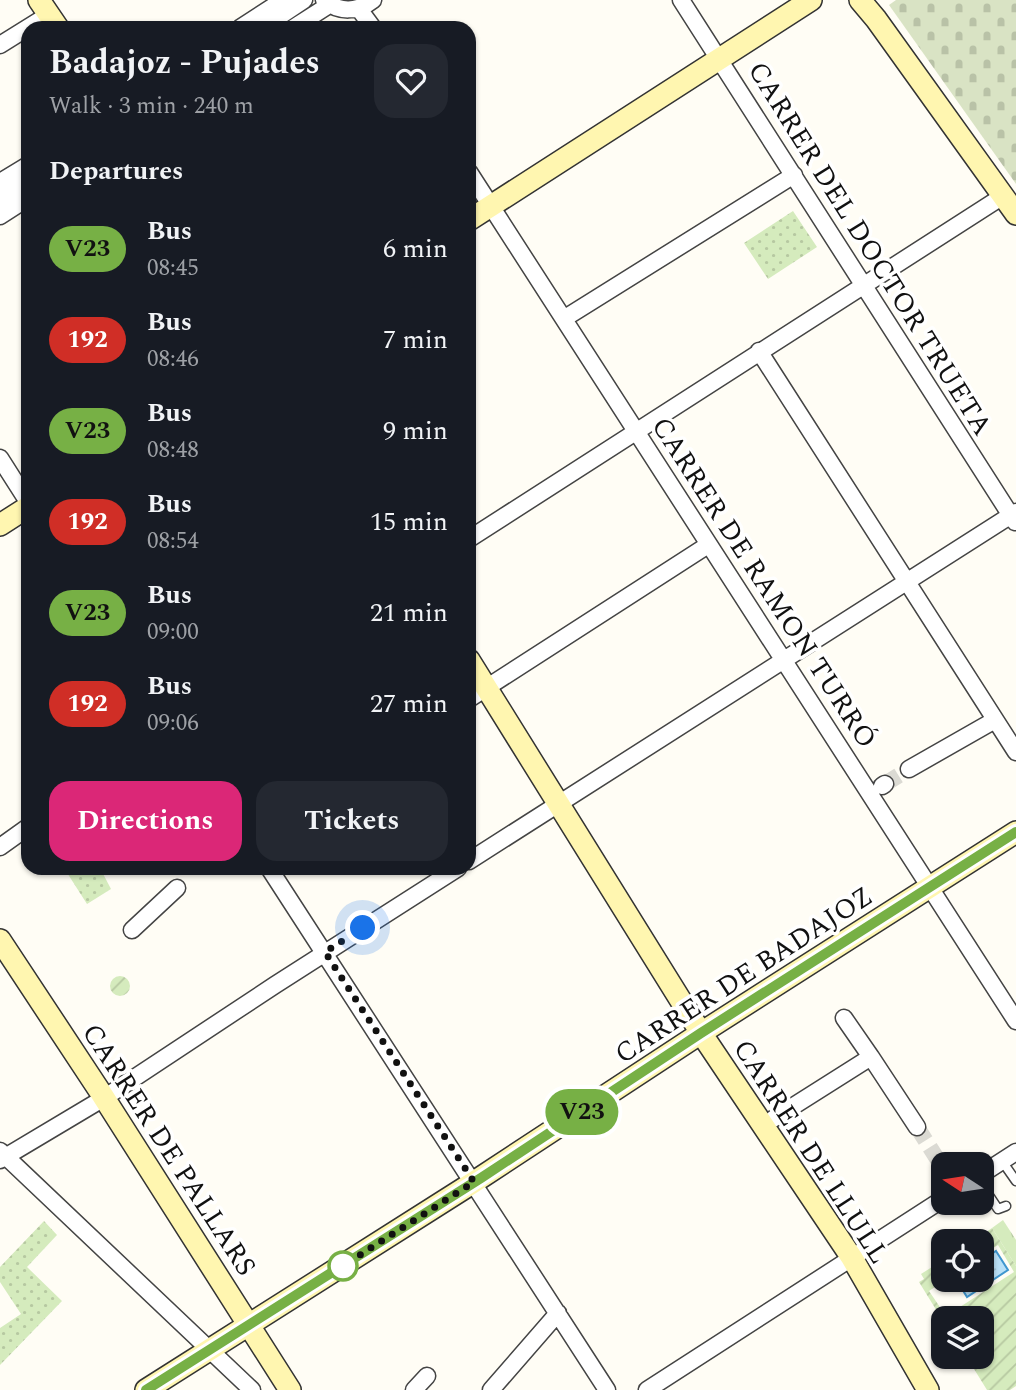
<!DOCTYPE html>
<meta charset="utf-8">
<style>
:root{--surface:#171b24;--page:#242831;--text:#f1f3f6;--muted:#9ea1a6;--accent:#db2777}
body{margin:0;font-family:Spectral,serif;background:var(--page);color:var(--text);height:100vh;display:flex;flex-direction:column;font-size:26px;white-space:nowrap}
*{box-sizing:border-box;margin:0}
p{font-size:23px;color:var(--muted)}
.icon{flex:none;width:38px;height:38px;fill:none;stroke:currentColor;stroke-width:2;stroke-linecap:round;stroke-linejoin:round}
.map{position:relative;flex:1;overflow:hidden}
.panel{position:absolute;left:21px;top:21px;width:455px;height:854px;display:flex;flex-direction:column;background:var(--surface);border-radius:21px;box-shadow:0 2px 5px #0004}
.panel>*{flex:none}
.badge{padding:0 14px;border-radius:23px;font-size:24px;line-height:46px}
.needle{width:46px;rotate:282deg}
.tools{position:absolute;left:931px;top:1152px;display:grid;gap:14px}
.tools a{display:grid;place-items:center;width:63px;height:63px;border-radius:14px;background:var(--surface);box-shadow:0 2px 5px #0004;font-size:35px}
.you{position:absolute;width:35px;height:35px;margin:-18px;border:5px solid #fff;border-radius:50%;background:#1a73e8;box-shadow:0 0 0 10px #1a73e833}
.map>.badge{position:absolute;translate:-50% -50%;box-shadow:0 0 0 4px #fff}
h2{padding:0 28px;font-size:26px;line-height:63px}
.round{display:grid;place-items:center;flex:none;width:74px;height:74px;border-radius:21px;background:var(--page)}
.headline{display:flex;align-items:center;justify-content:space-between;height:119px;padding:0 28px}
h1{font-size:33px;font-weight:700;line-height:52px}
.button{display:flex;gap:14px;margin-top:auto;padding:14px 28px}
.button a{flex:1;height:80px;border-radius:21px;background:var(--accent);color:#fff;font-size:28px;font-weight:700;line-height:80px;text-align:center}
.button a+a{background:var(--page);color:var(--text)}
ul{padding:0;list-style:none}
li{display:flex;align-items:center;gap:21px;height:91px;padding:0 28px}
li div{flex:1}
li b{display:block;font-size:26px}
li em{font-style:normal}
li .badge{min-width:77px;font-weight:700;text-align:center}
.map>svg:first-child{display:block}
.grass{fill:url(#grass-dots)}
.cemetery{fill:url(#cemetery-stones)}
.park{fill:url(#park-tufts)}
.garden{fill:url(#garden-furrows)}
.water{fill:url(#water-ripples);stroke:#3f96cf;stroke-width:2}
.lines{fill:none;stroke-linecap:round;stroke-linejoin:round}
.street-tunnel{stroke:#dbdad3;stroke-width:16;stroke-dasharray:16 8;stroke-linecap:butt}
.lane-casing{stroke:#444;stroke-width:11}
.street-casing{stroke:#444;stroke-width:19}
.secondary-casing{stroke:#333;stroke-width:24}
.lane{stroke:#fff;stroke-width:8}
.street{stroke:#fff;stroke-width:16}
.secondary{stroke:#fff6b0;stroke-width:21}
.line-casing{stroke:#fff;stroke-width:16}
.line{stroke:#77b045;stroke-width:10}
.walk{stroke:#111;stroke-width:7;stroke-dasharray:0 12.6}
.stop-dot{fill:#fff;stroke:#77b045;stroke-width:3.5}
.labels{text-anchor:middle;stroke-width:7;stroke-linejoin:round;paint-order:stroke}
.street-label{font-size:28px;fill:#111;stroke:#fff}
</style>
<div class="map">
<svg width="1016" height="1390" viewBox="0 0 1016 1390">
<defs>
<pattern id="grass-dots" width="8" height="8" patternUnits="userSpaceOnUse" patternTransform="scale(1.75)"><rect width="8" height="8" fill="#d5ebbd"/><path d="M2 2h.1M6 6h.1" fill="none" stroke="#b6c8a1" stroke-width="1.8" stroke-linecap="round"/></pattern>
<pattern id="cemetery-stones" width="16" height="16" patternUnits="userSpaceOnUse" patternTransform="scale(1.75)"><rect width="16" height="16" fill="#d9e3c4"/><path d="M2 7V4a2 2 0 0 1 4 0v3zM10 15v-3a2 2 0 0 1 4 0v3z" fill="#b9c2a7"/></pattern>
<pattern id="park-tufts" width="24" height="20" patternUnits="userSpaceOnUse" patternTransform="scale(1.75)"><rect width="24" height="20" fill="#d5ebbd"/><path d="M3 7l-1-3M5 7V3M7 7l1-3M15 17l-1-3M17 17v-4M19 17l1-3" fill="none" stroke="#b6c8a1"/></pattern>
<pattern id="garden-furrows" width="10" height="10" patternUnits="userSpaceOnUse" patternTransform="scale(1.75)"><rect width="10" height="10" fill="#d5ebbd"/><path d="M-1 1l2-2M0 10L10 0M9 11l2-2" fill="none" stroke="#b6c8a1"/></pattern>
<pattern id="water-ripples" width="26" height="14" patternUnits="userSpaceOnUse" patternTransform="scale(1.75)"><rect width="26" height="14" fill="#b9e0f7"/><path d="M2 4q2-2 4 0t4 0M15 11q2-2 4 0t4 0" fill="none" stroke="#9ebfd3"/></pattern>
</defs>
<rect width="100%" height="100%" fill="#fffdf5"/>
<!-- grass -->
<path class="grass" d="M793,211L817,247L768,279L744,243Z
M64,868H100L111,889L87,904Z
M44,1221L57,1235L27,1267L62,1301L0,1365V1328L21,1314L0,1282V1267Z"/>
<!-- cemetery -->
<path class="cemetery" d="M896,0H1016V184L889,5Z"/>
<!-- park -->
<path class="park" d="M1003,1220L1016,1240V1266L992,1228Z"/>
<!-- garden -->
<path class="garden" d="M110 986a10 10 0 1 1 20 0a10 10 0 1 1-20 0Z
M992,1228L1016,1266V1386L1010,1390H987L966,1356H982V1318H943V1321L919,1282L924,1279L921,1274L943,1260V1279H946L929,1291L946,1316L1014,1272L998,1245L982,1255V1241H973Z"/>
<!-- water -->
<path class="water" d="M996,1251L1008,1270L967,1297L956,1279H982V1260Z"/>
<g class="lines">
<!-- street-tunnel -->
<path class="street-tunnel" d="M885,784L909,769
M917,1127L943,1168"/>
<!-- lane casing -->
<g class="lane-casing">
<path id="lane" d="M1002,1161L1016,1181
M982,1185L998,1209L1006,1206"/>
</g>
<!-- street casing -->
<g class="street-casing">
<path id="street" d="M324,0C339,13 358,12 373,0
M681,0L1015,522
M359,9L373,28
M240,28L283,0
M262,28L304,0
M293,28L329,5
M0,45L48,15
M469,172L1016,1021
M0,182L28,165
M0,199L28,181
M0,216L28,198
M565,318L794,175
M759,351L1016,752
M0,458L28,502
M469,539L1003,196
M469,699L708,545
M909,769L995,720
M882,786L885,784
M0,847L28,827
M469,861L1016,512
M269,868L607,1390
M132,930L177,888
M871,1057L917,1127
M773,1119L871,1057L844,1018
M0,1151L252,1390
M0,1160L104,1098L275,985L458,868
M982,1174L1016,1152
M414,1390L427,1376
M491,1390L558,1313
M647,1390L943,1199"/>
</g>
<!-- secondary casing -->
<g class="secondary-casing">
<path id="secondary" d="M39,0L58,28
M860,0L876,19L1016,214
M469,220L811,0
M0,525L28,507
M469,660L701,1033L852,1258L928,1390
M0,940L101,1093L290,1390
M146,1390L474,1182L701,1033L1016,832"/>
</g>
<!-- lane -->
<use href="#lane" class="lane"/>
<!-- street -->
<use href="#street" class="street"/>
<!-- secondary -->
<use href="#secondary" class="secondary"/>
</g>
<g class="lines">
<!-- line casing -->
<g class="line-casing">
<path id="line" d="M146,1390L481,1178L701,1033L1016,832"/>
</g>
<!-- line -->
<use href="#line" class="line"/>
<!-- walk -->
<path class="walk" d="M343,1266L341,1267L474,1182L325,952L363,928"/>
</g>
<!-- markers -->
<circle class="stop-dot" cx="343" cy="1266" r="14"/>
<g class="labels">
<!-- street labels -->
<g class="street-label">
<text transform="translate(871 248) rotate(58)" y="10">CARRER DEL DOCTOR TRUETA</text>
<text transform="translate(765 582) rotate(57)" y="10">CARRER DE RAMON TURRÓ</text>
<text transform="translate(743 974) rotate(-33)" y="10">CARRER DE BADAJOZ</text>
<text transform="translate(170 1149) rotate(57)" y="10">CARRER DE PALLARS</text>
<text transform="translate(812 1151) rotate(57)" y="10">CARRER DE LLULL</text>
</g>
</g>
</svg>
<div class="tools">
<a><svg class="needle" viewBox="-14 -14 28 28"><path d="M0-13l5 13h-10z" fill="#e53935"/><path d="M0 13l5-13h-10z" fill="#9ea1a6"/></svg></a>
<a><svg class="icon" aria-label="locate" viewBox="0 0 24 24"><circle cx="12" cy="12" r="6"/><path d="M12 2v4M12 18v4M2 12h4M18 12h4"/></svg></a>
<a><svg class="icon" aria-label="layers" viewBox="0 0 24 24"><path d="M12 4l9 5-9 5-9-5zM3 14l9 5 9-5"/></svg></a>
</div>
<div class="you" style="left:363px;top:928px"></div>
<b class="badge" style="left:582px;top:1112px;background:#77b045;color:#111">V23</b>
<section class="panel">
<div class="headline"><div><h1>Badajoz - Pujades</h1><p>Walk · 3 min · 240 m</p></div><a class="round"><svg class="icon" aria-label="heart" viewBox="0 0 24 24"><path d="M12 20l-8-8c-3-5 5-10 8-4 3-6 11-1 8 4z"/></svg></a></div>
<h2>Departures</h2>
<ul>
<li><span class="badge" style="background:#77b045;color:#111">V23</span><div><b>Bus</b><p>08:45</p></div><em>6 min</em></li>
<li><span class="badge" style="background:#d02e26;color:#fff">192</span><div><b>Bus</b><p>08:46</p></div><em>7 min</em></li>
<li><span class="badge" style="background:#77b045;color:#111">V23</span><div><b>Bus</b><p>08:48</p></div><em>9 min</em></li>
<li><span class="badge" style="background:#d02e26;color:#fff">192</span><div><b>Bus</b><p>08:54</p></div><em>15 min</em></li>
<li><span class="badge" style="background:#77b045;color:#111">V23</span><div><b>Bus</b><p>09:00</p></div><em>21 min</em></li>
<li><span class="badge" style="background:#d02e26;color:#fff">192</span><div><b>Bus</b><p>09:06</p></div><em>27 min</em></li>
</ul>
<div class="button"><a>Directions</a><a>Tickets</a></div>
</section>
</div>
